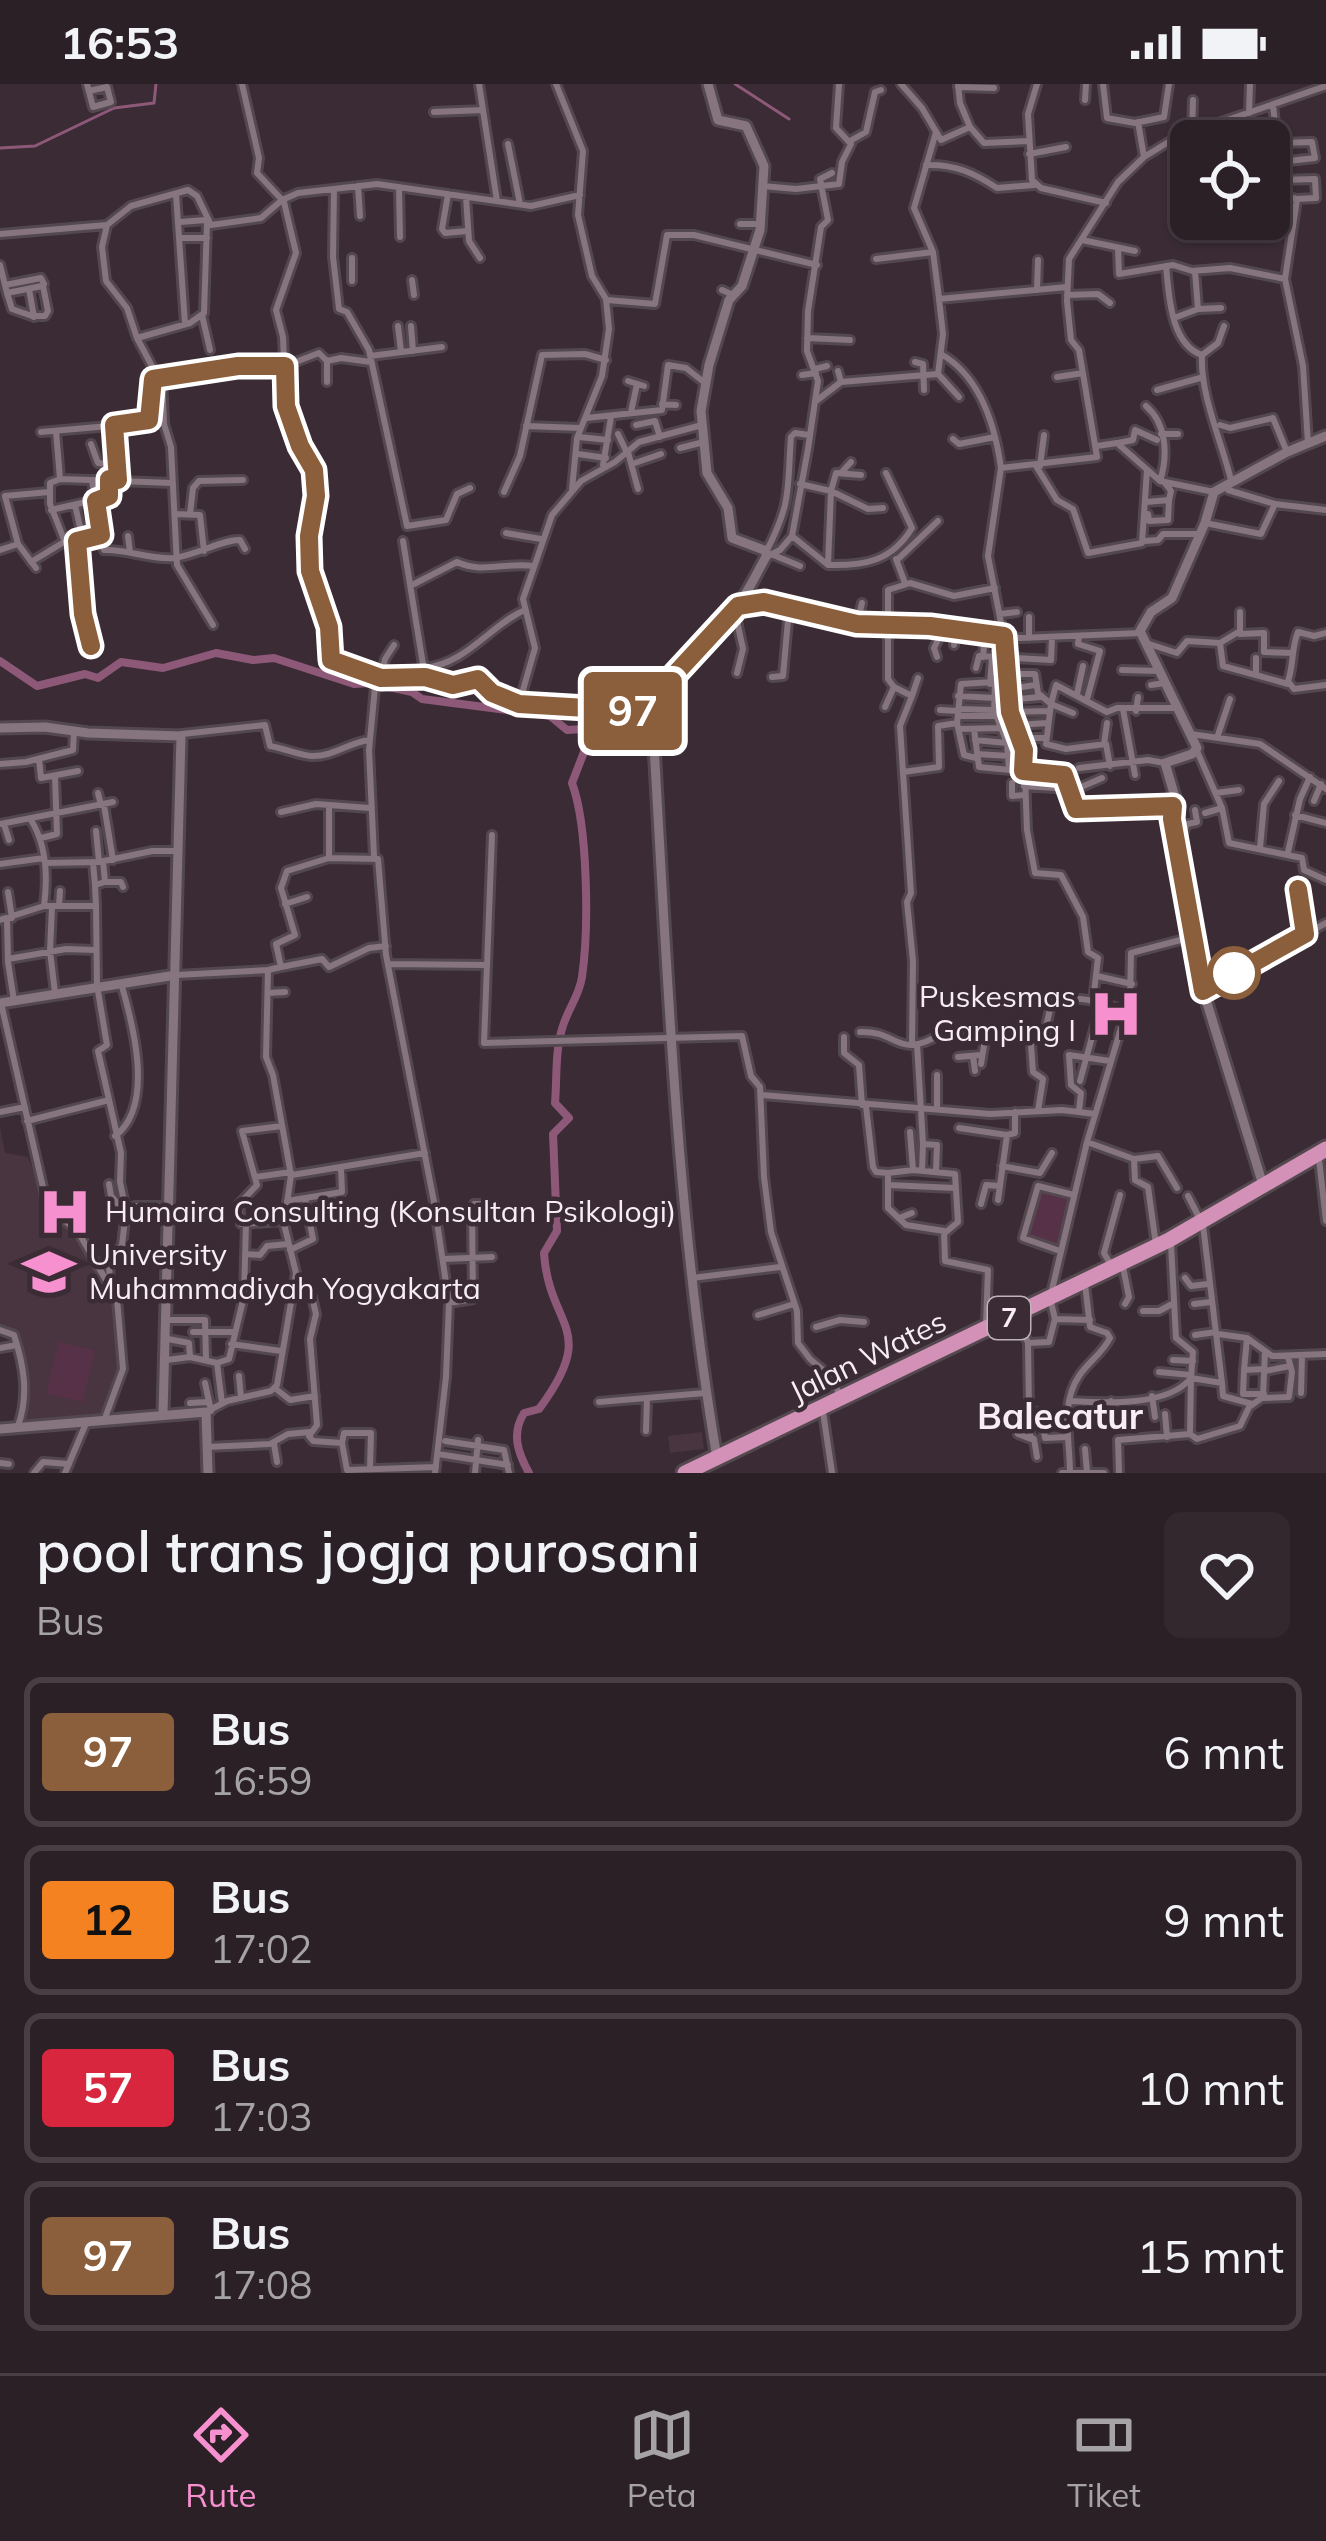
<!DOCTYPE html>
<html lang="id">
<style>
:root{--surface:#2c2027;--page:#34282f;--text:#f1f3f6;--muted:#a6a3a7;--line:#483e44;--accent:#f790ce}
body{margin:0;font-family:Mulish,sans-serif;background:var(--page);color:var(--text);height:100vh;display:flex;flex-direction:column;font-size:45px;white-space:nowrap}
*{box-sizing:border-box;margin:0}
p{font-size:39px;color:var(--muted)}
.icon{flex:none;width:66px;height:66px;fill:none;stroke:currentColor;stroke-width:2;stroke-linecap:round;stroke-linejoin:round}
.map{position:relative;height:1389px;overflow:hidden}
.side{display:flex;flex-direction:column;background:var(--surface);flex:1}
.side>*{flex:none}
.badge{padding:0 24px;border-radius:9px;font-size:42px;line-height:78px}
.controls{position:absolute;left:1170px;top:36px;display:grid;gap:24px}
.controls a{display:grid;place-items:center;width:120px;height:120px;border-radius:18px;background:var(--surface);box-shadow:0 3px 9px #0004,0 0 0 3px var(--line);font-size:60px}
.map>.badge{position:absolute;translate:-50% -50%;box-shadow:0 0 0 6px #fff}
.round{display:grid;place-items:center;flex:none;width:126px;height:126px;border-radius:18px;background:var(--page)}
.headline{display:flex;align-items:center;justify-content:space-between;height:204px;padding:0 36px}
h1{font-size:57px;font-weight:600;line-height:90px}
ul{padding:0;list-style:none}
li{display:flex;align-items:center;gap:36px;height:150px;margin:0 24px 18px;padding:0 12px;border:6px solid var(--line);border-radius:18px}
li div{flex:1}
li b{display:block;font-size:45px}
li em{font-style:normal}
li .badge{min-width:132px;font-weight:700;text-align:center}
.status{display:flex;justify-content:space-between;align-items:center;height:84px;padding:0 60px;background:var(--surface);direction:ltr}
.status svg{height:33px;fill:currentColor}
.dock{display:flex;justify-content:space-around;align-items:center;height:168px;border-top:3px solid var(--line);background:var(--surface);font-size:33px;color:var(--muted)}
.dock a{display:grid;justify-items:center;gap:6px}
.dock .selected{color:var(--accent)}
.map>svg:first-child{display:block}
.built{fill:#493540}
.green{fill:#563147}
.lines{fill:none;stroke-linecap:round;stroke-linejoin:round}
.stream{stroke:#8e5979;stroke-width:3}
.river{stroke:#8e5979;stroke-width:8}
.minor-casing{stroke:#54484f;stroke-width:12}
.tertiary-casing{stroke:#54484f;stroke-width:15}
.trunk-casing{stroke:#54484f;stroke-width:21}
.minor{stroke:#86747e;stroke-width:6}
.tertiary{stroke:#86747e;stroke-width:9}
.trunk{stroke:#d491b8;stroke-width:15}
.line-casing{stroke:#fff;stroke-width:27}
.line{stroke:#8b5e3c;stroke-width:18}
.stop-dot{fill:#fff;stroke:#8b5e3c;stroke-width:6}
.labels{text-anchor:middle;stroke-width:9;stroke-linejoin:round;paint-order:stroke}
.shield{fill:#3a2b34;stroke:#beb3b9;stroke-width:3}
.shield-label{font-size:27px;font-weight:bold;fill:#f7edf2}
.poi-label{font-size:30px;fill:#f7edf2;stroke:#3a2b34;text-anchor:start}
.street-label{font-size:30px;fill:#f7edf2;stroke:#3a2b34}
.quarter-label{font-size:36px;font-weight:bold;fill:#f7edf2;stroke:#3a2b34}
</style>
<div class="status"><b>16:53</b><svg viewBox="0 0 49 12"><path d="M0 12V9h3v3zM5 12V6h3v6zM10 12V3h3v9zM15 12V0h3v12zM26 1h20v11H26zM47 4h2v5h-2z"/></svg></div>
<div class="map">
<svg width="1326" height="1389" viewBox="0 0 1326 1389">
<rect width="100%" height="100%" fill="#3a2b34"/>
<!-- built -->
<path class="built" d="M0,1043L5,1069L28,1073L51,1132L77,1154L113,1217L120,1285L103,1333L23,1340L28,1305L13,1248L0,1244Z
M702,1348L704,1365L670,1369L668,1352Z"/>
<!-- green -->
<path class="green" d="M1041,1106L1069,1113L1056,1162L1028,1155Z
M58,1258L95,1266L83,1318L46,1310Z"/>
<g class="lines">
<!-- stream -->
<path class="stream" d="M735,0L789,35
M0,64L35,62L114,24L154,19L156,0"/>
<!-- river -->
<path class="river" d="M0,577L37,602L85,590L98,594L121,578L163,584L216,569L253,576L274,574L354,600L371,599L412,608L422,615L538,630L550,632L567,646L584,645V668L572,699C588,742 589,845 582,893C579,913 567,926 562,945C555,967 557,996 555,1019L569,1034L553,1050L557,1147L544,1169C549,1245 600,1243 539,1325L524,1329C511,1350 518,1369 529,1389"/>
<!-- minor casing -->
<g class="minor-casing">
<path id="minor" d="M87,0L93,23L111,18L107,3L89,7
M242,0L259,74L257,89L284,118L296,169L276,226L283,253L286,322L300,362L314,386L317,412L309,453L310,487L329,543L331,576C374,598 432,600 478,595L492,609L519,620L655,628
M479,0L497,117
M556,0L583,67L578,131L592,192L606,215L609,245L602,292L577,354L572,405
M901,0L922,24L941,56L970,43L984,59L1028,57
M958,0L960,19L970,43
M1037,0L1028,30L1032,96L1041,104L1106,119
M1103,0L1107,34L1135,39L1164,33L1169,0
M958,3L994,4
M1085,16L1086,0
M1273,21L1283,112
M434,28L483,26
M1249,29L1250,0
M1138,38L1144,73
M1192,47L1193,16
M850,57L866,48L875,8L881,6
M1279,59L1312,58L1315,74L1280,78
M508,60L520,120
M1029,70L1066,63
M926,81C955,80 974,89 997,104L1034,101
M1281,96L1315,95L1316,114L1297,115
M358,102L360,132
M762,102L796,105L839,100L842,78L851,60L836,44L839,0
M399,104L400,153
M334,105L333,173L339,225L347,228L369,266L407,442L446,436L457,410L470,404
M176,110L185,240
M448,110L442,145L445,149L467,147
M466,113L469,157L480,174
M1269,116L1283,112L1297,115L1285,195L1303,282L1308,359
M180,138L206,136
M740,140H760
M0,150L107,141L131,122L188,106L197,112L211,141L261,134L282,116L298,109L377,100L531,122L580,111
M181,154H207
M1082,156L1135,167
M1118,164L1119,190L1173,181L1192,187L1230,184L1285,195
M933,168L914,124L936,48
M352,174V197
M876,175L933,168L939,214
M0,181L7,209L42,202
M1166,182C1169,210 1170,260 1202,271C1200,310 1221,356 1231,396
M1195,187L1198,225
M412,196L414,211
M5,201L41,194L44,200
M29,205L34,233
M722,206L733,211
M1037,206L1038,176
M7,209L12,225L32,232H45L48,227L43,202
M1067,211L1098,210L1110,219
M607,216L655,220L667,151H694L817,181
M202,231L210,266
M1174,234L1198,225L1221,224
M398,242L401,268
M411,242L413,267
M137,254L190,239L204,229L207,139
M807,254L850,256
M941,270C981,293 995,341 1001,384
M1202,271L1218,259L1224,242
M370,272L442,263
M327,277L341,274L371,278
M915,278L923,280L924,306
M815,285L827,282
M838,287L841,298L938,290L943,250L939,215L1067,203
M938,290L959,313
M802,291L816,289
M1057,293L1083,289
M162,294L164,340L171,363L177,481L213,541
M162,294L232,283L285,282L319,269L327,277V298
M628,297L644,302
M1157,306L1200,294
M816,317L841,298
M662,320L676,321
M1146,322C1167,340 1168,372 1160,397
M631,328L637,300
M586,334L662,326L668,281L686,284L705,299
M114,341L118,396
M636,341L655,337L660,353
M1220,341L1230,344L1273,334L1287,368
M526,342L580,344
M56,347L60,395L91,396
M41,348L143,339L150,334L153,284L137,254L127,224L106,197L102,163L107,141
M618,350L627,369
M1161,350H1178
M579,353L608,356
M953,355L959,360L995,353
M1118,359L1133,356L1135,346L1157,356
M91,360L98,379L118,381
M1097,362L1117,359L1160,397L1214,408
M680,364L704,358
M628,368L638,405
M578,370L606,374
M632,380L661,370
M603,381L611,333
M1036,382L1057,416L1073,425L1088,469L1142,459L1147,386
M1040,382L1044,351
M841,389L851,378
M861,391L836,389L831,407L868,425L883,424
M60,395L50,399V420L65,458L99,453L104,466C128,465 149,476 174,474C197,471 224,455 240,456L245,465
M800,400L831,407L828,481
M1227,403L1228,406L1275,420L1326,426
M504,408L520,372L542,271L585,270L606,276
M1146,418L1169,416L1171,407L1165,399
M75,421L83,456
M51,426L108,413L109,395
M175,430L200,431L204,467
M190,430L193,404L199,397L243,396
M1148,430L1149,437L1168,436L1169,416
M1205,439L1261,450L1275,420
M506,449L541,455
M128,452L130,468
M792,452L828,481C865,482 892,477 912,444L886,389
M101,454L92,396L172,399
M77,457L84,530L91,563
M403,457L425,593
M1144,457L1158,456L1163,450H1200
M0,466L18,460
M766,473L780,466L792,452L808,365L818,297L807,267L808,227L821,143L828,136L820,95L832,89
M896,475L905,499
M897,476L938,437
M31,478L64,458
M800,482L766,468C792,418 787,406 791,353L795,349L809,351
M36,484L18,460L5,412L49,408
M414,500L457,478C482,490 505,478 533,482
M740,522L764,518L843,538L930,542L1020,554L1141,549
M735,528L743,565L737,589
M1240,528V547L1220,559L1223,582L1256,591
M1000,530L1017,528
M1029,533V554
M857,540L862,519
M1326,549L1314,552L1298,548C1291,565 1294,580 1288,597L1294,605L1326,601
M1240,550L1264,549V568L1293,569
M1079,552L1078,560L1100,567L1087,615
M1146,559L1177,569L1187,557L1220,559
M954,561L956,545
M937,573L934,564L944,544
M983,573L985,550
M1256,574V591L1288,600
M424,584C467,580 490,541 525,526
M976,584L979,572L1051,576L1052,554
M1122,586L1160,587
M1009,590H1035L1038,609L1051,620L1046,660L1066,665L1106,660L1110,682
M772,593L783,592L789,525
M381,594L385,575L394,561
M995,599L994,626L1007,659L1009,685
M990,600L992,574
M1151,601L1165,599
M1009,605L1035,601
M1077,610L1083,582
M912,612L918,594
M958,612L995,614
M1009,616L1040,613
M519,620L535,564L523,515L552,431L581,397L615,378L639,358L702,341
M885,623L894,603
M958,625L994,626
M1123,625L1135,691
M940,626L958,627
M1136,627L1138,613
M1010,628L1049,627
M1073,629L1051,620L1056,601L1107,628L1117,624H1178
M958,632H1012
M1017,641L1047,639
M959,645L1000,644
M974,645L979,683L1062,691L1066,705
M182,650L265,641L270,662C283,664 298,671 311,672C334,673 349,658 370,656
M1191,650L1260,660L1326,705
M1218,651L1230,615
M1021,654H1044
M975,656L1007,659
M1104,660L1107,639
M1197,667L1222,724L1205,729
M977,670L1009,672
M976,674L964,671L957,639L961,600L1009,597
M39,675L41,694L78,687
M0,680L26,678L73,666L74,647
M1079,684L1148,676L1165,679
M903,688L900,642L912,612L894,603L888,595V506L910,499L954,512L995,504
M1012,699V712L1024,711
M1024,702L1071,705L1077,725L1173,722
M1072,707L1102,694
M98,709L101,721
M1216,709L1239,706
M1314,717L1321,700
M104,721L113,776
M329,724V774
M1222,724L1229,759L1302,774L1304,786L1326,796
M281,728L316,720L370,724
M1295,731L1326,739
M31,736C47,762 48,792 44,822
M0,740L113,718
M4,740L9,756
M1173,743L1184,747L1187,740L1197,738L1195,726
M96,747L99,778
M492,751L484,959L742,952L751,992L760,1003L764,1093L771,1148L797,1227L798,1259L810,1275L829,1291L842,1314
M41,754L57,750L55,693
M1260,764L1264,720L1279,697
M1288,768L1300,715L1310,693
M374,772L369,666L376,593
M93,778L95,801
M45,779L99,778L152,767H178
M0,780L44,774
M105,798H121L123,803
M1298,804L1305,850
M8,808L12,834
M285,820L307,813
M59,822L60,807
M96,822L95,801L105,798L103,777
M52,823L50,867L55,909
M0,836L44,822H96L97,901L107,961L98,967L121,1069L120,1098L126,1127L122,1161L109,1180L110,1199
M7,836L8,878L14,917
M8,875L66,865L95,866
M390,880L486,881
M281,883L322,875L329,883L369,864L386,862
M268,886L281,883L276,860L295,851L281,804L287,787L329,774L378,775L386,871L434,1118L449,1219L446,1293L435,1389
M176,891L268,886L266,973L273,991L291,1091L284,1140L296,1189L277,1301L271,1307L227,1317L206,1328
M1097,892L1132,900
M1203,906L1326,839
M268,909L285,908
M1030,913C1053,918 1069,911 1093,917
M1,919L45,1112L52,1127L77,1146L117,1215L123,1285L105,1334
M1126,926L1093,917L1098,874L1088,868L1083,833L1061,791L1035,789L1027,746L1024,666L1010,628L1008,575L988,472L1001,384L1097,373L1079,266L1071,256L1067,217L1069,175L1118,98L1144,73L1175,54L1326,2
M1043,947L1056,949
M860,948C899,946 897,978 944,948L967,949L985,956L981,980
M844,953V969L859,981L862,1021
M912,959L913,877L907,818L911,809L903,688L939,683L938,642L957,639
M917,960L923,1060L937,1061L936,1087
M973,972L975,987
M958,973L981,971
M937,991V1025
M1080,997L1101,920
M761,1011L990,1030L1062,1026L1095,1030
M866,1022L873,1083L876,1088L888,1089V1124L906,1141L944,1147L945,1177L988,1186L986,1240
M1038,1027L1043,995L1033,988L1031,961L1034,950L1046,943L1052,916
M1079,1027L1081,1009L1071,1001L1069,971L1110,977
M0,1028L25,1023
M27,1037L109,1016
M282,1042L242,1047L257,1101L239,1120L241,1140L284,1137
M959,1044L1007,1051
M910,1048L913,1086
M115,1052C155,1022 133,940 121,899
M1087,1058L1134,1075L1135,1096L1148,1103L1156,1161
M1134,1075L1158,1072L1177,1104
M1319,1075L1326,1137
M1002,1082L1040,1089L1052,1069
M922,1087L923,1060
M888,1089L913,1086L955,1090L958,1138L946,1148
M292,1091L425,1069
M256,1093L291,1088
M109,1100L111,1112L123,1126
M889,1101L955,1104
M1188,1112L1203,1141L1222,1299
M998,1116L1007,1051L1015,1049V1028
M287,1117L342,1108L341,1084
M981,1120L986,1101L999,1102
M135,1122H167
M899,1134L912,1129
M290,1166L313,1155L305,1114
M1060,1167L1023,1154L1038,1102L1074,1111
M246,1170L260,1171L267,1162L288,1160
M443,1175L492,1173
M1111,1181L1104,1169L1120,1111
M1123,1183L1129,1213L1125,1220
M296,1192L312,1213L316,1230L310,1255L317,1341L309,1352L313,1357L342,1359L347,1386
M692,1194L780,1183
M1185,1194L1191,1202L1208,1200
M449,1219L473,1215L472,1127L474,1120H491
M1194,1220L1211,1218
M1143,1227H1159L1174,1219
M758,1231L794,1220
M1017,1231L1028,1259L1029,1327
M168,1236H205L206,1275
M1090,1236L1055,1235L1050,1214L1087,1058L1130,914L1131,869L1192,853
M816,1243L840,1236L864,1238
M0,1246L14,1251C24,1282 29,1311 18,1342
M193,1248H233
M1218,1250L1247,1254L1272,1272L1326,1270
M1195,1251L1216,1248
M1247,1254L1244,1286L1265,1285
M168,1255L189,1259L190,1273
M1028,1259L1049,1258L1055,1235
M231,1260L281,1267
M0,1264L17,1261
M167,1276L190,1273L217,1279
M1173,1276L1193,1277
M1244,1286L1243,1310H1264
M1265,1287L1290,1282
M1159,1288L1191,1291
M239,1292L241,1314
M205,1299L211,1327
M276,1305L290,1316L315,1312
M1301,1309L1302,1272
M1152,1312L1155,1333
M1262,1314L1289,1313L1292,1288L1288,1273
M1069,1317C1104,1319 1168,1323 1191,1294L1193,1268L1176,1254L1171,1160
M1111,1317L1120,1340
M599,1318L705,1309
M190,1319L208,1318
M222,1319L217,1279L229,1275L244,1212L246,1139
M1031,1327L1030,1353L1034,1355L1037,1373
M823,1328L832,1389
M1017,1328L1018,1339H1022
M1003,1330L1041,1328L1045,1354L1067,1353
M1165,1330L1167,1353
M646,1347L647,1314
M1018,1350L1031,1355
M1190,1350L1191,1294L1222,1299L1223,1312L1252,1320
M445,1357L504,1366L509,1389
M342,1359L344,1349H371L370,1384
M274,1360L277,1378
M207,1363L270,1360L288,1350L310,1348
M1085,1365L1087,1388
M438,1370L508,1381
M0,1379L9,1380
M348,1386L436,1383
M34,1389L43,1378L69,1380
M65,1389L87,1337
M475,1389L478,1356
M1062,1389H1104
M1070,1389C1070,1356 1060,1320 1079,1292C1089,1277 1102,1270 1110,1254L1107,1249L1090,1243L1085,1200
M1119,1389L1118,1356L1190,1350L1197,1355L1240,1342L1249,1323L1263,1313L1265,1267"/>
</g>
<!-- tertiary casing -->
<g class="tertiary-casing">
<path id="tertiary" d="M708,0L718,36L746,42L764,82L760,146L742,202L729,216L709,281L701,327L707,389L728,424L732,454L764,466L767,471C756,490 747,512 732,528C685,580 657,586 654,662C668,900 677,1139 717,1374
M0,644L45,643L88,649L181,652L163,1330
M0,919L176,891
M1263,1101L1203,906L1171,735L1175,713L1165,679L1192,670L1197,664L1140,547L1151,528L1172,514L1205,439L1214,408L1287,368L1326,352
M0,1345L206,1328L208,1389"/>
</g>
<!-- trunk casing -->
<g class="trunk-casing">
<path id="trunk" d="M685,1389L1169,1156L1326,1065"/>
</g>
<!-- minor -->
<use href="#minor" class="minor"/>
<!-- tertiary -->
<use href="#tertiary" class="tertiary"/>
<!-- trunk -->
<use href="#trunk" class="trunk"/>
</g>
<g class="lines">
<!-- line casing -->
<g class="line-casing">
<path id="line" d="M91,562L83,530L77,457L101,451L96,417L109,412V395L118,396L114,341L149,336L153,295L238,282H285L286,322L300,362L314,386L316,412L309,452L310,487L329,543L331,576L381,594L425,593L453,601L478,595L492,609L519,620L655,628L665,601L738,522L764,518L857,540L930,542L1004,552L1010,628L1024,666L1023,687L1064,691L1076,725L1173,722L1172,735L1203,907L1305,850L1298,805"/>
</g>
<!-- line -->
<use href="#line" class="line"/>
</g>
<!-- icons -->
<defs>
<g id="hospital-bare" transform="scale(4.14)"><path d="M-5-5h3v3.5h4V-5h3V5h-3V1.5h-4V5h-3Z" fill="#f790ce" stroke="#3a2b34" stroke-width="2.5" paint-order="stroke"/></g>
<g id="university-bare" transform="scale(4.14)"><path d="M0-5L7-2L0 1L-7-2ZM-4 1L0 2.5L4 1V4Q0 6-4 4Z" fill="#f790ce" stroke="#3a2b34" stroke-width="2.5" paint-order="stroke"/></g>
</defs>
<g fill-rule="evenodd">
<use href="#hospital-bare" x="1116" y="930"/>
<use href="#hospital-bare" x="65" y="1128"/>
<use href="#university-bare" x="49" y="1188"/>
</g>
<!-- markers -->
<circle class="stop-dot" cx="1234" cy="889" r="24"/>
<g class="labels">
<!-- shield labels -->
<rect class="shield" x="988" y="1213" width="42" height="42" rx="9"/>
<g class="shield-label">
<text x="1009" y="1243">7</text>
</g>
<!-- poi labels -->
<g class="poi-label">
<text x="1076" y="923" text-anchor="end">Puskesmas<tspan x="1076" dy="34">Gamping I</tspan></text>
<text x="105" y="1138">Humaira Consulting (Konsultan Psikologi)</text>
<text x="89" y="1181">University<tspan x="89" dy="34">Muhammadiyah Yogyakarta</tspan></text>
</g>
<!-- street labels -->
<g class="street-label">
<text transform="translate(868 1273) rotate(-26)" y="10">Jalan Wates</text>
</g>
<!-- quarter labels -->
<g class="quarter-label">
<text x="1060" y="1345">Balecatur</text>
</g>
</g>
</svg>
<div class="controls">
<a><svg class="icon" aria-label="locate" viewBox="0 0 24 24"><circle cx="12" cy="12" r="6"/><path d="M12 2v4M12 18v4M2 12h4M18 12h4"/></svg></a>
</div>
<b class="badge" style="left:633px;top:627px;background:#8b5e3c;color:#fff">97</b>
</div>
<section class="side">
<div class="headline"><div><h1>pool trans jogja purosani</h1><p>Bus</p></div><a class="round"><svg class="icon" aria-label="heart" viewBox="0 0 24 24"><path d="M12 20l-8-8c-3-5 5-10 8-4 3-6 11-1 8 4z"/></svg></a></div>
<ul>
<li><span class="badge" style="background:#8b5e3c;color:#fff">97</span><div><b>Bus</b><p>16:59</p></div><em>6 mnt</em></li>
<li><span class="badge" style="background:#f58220;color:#111">12</span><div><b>Bus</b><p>17:02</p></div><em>9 mnt</em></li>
<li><span class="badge" style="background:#d7263d;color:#fff">57</span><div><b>Bus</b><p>17:03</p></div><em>10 mnt</em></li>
<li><span class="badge" style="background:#8b5e3c;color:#fff">97</span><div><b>Bus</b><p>17:08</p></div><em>15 mnt</em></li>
</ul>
</section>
<nav class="dock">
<a class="selected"><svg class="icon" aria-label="directions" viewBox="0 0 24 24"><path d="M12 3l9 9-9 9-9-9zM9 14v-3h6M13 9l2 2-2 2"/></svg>Rute</a>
<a><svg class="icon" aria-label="map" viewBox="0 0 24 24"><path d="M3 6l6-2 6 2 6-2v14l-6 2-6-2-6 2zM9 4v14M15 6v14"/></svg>Peta</a>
<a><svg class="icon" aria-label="tickets" viewBox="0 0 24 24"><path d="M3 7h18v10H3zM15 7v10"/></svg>Tiket</a>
</nav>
